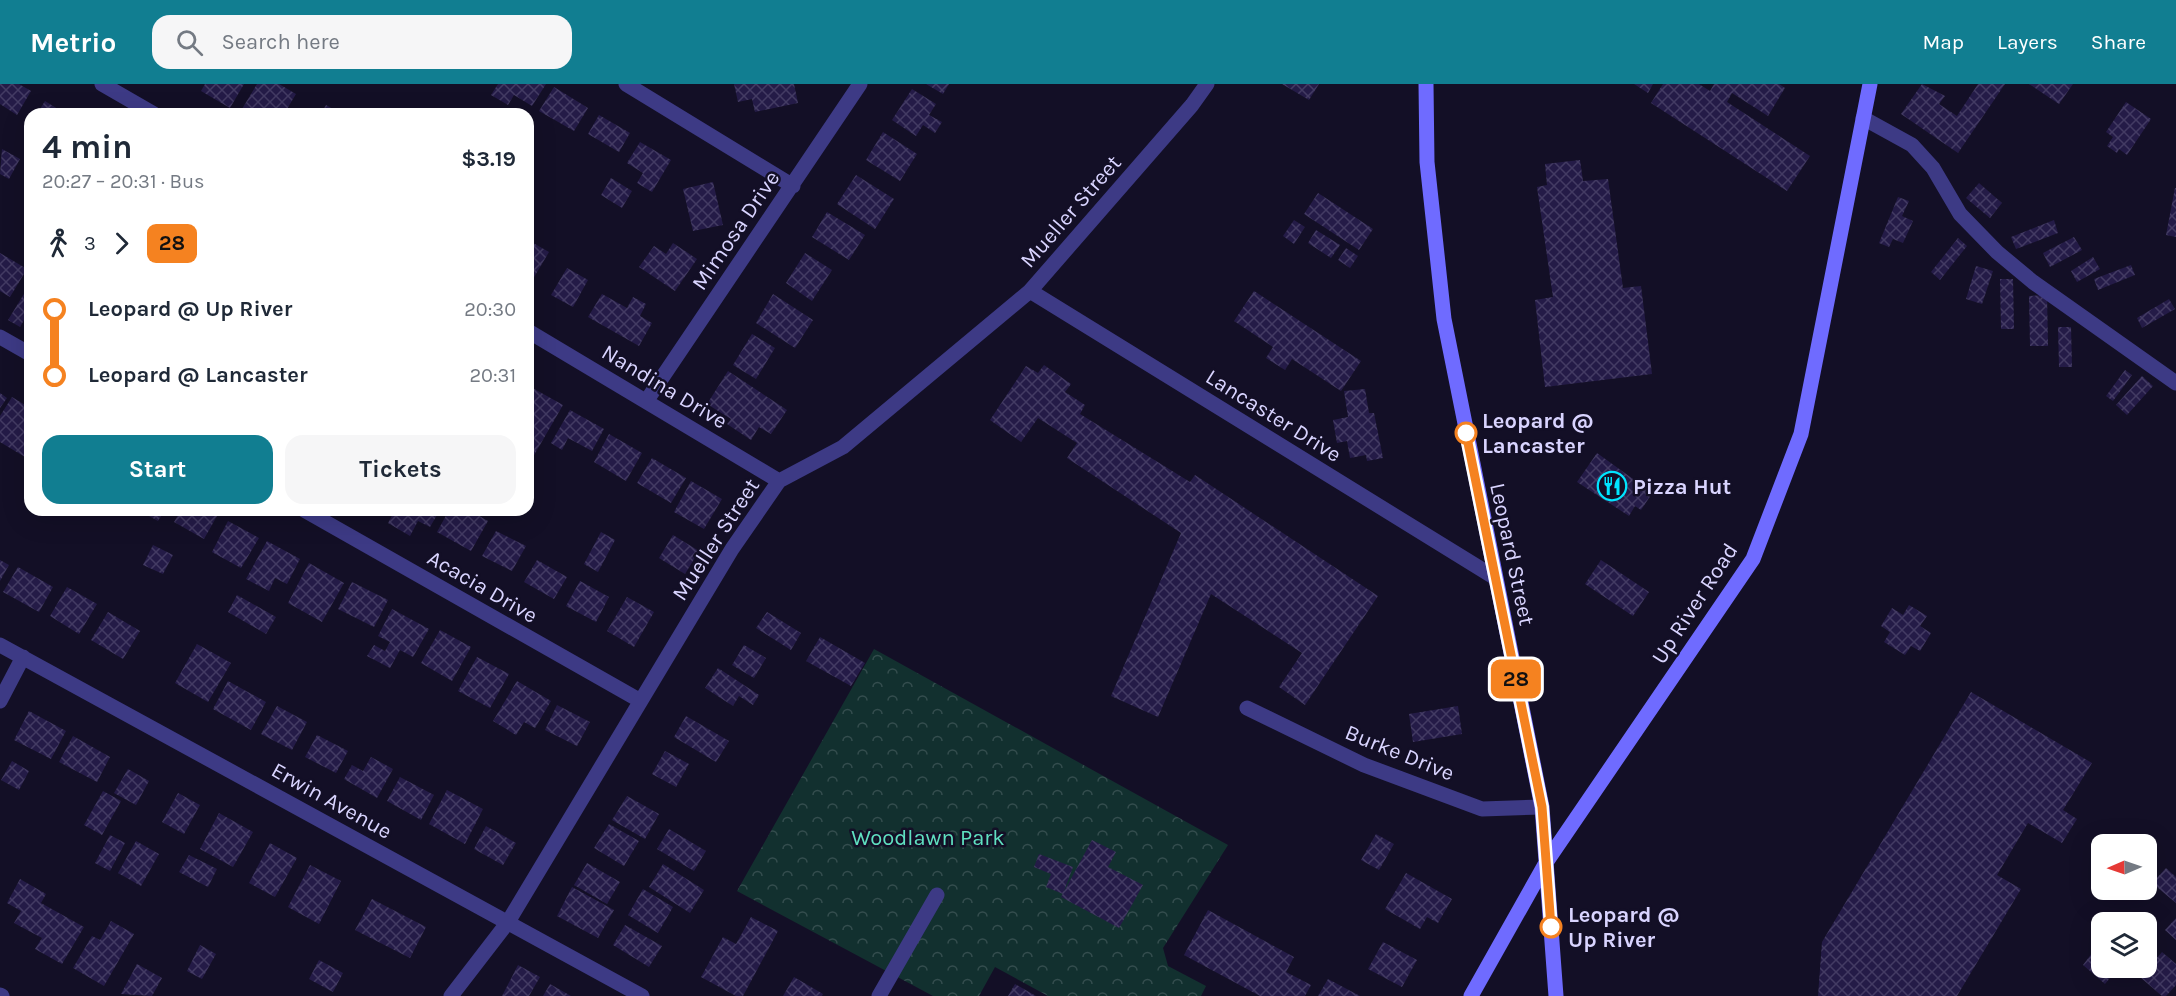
<!DOCTYPE html>
<meta charset="utf-8">
<style>
:root{--surface:#fff;--page:#f6f6f7;--text:#1f2937;--muted:#747a83;--accent:#117e91}
body{margin:0;font-family:Karla,sans-serif;background:var(--page);color:var(--text);height:100vh;display:flex;flex-direction:column;font-size:22px;white-space:nowrap}
*{box-sizing:border-box;margin:0}
p{font-size:20px;color:var(--muted)}
.icon{flex:none;width:33px;height:33px;fill:none;stroke:currentColor;stroke-width:2;stroke-linecap:round;stroke-linejoin:round}
.map{position:relative;flex:1;overflow:hidden}
.drawer{position:absolute;left:24px;top:24px;width:510px;height:408px;display:flex;flex-direction:column;background:var(--surface);border-radius:18px;box-shadow:0 6px 24px #0002}
.drawer>*{flex:none}
.badge{padding:0 12px;border-radius:9px;font-size:21px;line-height:39px}
.needle{width:39px;rotate:268deg}
.controls{position:absolute;left:2091px;top:750px;display:grid;gap:12px}
.controls a{display:grid;place-items:center;width:66px;height:66px;border-radius:12px;background:var(--surface);box-shadow:0 6px 24px #0002;font-size:30px}
.map>.badge{position:absolute;translate:-50% -50%;box-shadow:0 0 0 3px #fff}
.legs{display:flex;align-items:center;gap:9px;height:66px;padding:0 18px;font-size:20px}
.legs p{margin-inline-start:auto}
.head{display:flex;align-items:center;justify-content:space-between;height:102px;padding:0 18px}
h1{font-size:33px;font-weight:700;line-height:45px}
.button{display:flex;gap:12px;margin-top:auto;padding:12px 18px}
.button a{flex:1;height:69px;border-radius:18px;background:var(--accent);color:#fff;font-size:24px;font-weight:700;line-height:69px;text-align:center}
.button a+a{background:var(--page);color:var(--text)}
ul{padding:0 18px;list-style:none}
li{display:flex;align-items:center;gap:21px;height:66px;font-size:22px}
li i{display:grid;place-items:center;width:9px;height:100%;margin:0 8px;background:currentColor}
li i::after{content:'';width:15px;height:15px;margin:-8px;border:4px solid;border-radius:50%;background:var(--surface)}
li p{margin-inline-start:auto}
li:first-child i{background:linear-gradient(#0000 50%,currentColor 0)}
li:last-child i{background:linear-gradient(currentColor 50%,#0000 0)}
header{display:flex;align-items:center;gap:36px;box-sizing:border-box;height:84px;padding:0 30px;background:var(--accent);color:#fff}
header strong{font-size:28px}
nav{display:flex;gap:33px;margin-inline-start:auto;font-size:21px}
.search{width:420px;height:54px;background:var(--page);display:flex;align-items:center;gap:15px;box-sizing:border-box;padding:0 21px;border-radius:18px;color:var(--muted);font-size:22px}
.map>svg:first-child{display:block}
.forest{fill:url(#forest-crowns)}
.building{fill:url(#building-cross-hatch)}
.lines{fill:none;stroke-linecap:round;stroke-linejoin:round}
.street{stroke:#3d3a85;stroke-width:15}
.secondary{stroke:#6f6bff;stroke-width:15}
.line-1-casing{stroke:#fff;stroke-width:14}
.line-1{stroke:#f58220;stroke-width:9}
.stop-1-dot{fill:#fff;stroke:#f58220;stroke-width:3}
.labels{text-anchor:middle;stroke-width:5;stroke-linejoin:round;paint-order:stroke}
.street-label{font-size:22px;fill:#d9d4ff;stroke:#130f26}
.stop-label{font-size:22px;font-weight:bold;fill:#d9d4ff;stroke:#130f26;text-anchor:start}
.poi-label{font-size:22px;font-weight:bold;fill:#d9d4ff;stroke:#130f26;text-anchor:start}
.park-label{font-size:22px;fill:#5fe0c0;stroke:#130f26}
</style>
<header>
<strong>Metrio</strong>
<div class="search"><svg class="icon" aria-label="search" viewBox="0 0 24 24"><circle cx="10" cy="10" r="6"/><path d="M15 15l6 6"/></svg>Search here</div>
<nav><a>Map</a><a>Layers</a><a>Share</a></nav>
</header>
<div class="map">
<svg width="2176" height="912" viewBox="0 0 2176 912">
<defs>
<pattern id="forest-crowns" width="20" height="18" patternUnits="userSpaceOnUse" patternTransform="scale(1.5)"><rect width="20" height="18" fill="#12302f"/><path d="M2 6a3 3 0 1 1 6 0M12 15a3 3 0 1 1 6 0" fill="none" stroke="#344d4e"/></pattern>
<pattern id="building-cross-hatch" width="8" height="8" patternUnits="userSpaceOnUse" patternTransform="scale(1.5)"><rect width="8" height="8" fill="#241b47"/><path d="M0 0l8 8M0 8l8-8" fill="none" stroke="#433b63"/></pattern>
</defs>
<rect width="100%" height="100%" fill="#130f26"/>
<!-- forest -->
<path class="forest" d="M874,565L1228,761L1163,864L1168,882L1206,902L1201,912H1048L995,883L979,912H933L737,807Z"/>
<!-- building -->
<path class="building" d="M0,0H19L31,7L17,31L0,20Z
M205,0H244L230,24L201,7Z
M257,0H279L296,10L284,30H239Z
M498,0H546L532,22L514,11L508,21L491,11Z
M734,0H794L798,19L755,28L752,15L738,18Z
M926,0H949L943,10Z
M1282,0H1319L1309,16Z
M1634,0H1653L1648,9Z
M1663,0H1699L1710,7L1714,0H1779L1785,4L1768,32L1732,9L1727,18L1810,72L1787,107L1651,19Z
M1922,0L1945,12L1939,20L1957,32L1978,0H2005L1958,69L1901,30Z
M2029,0H2073L2059,20Z
M554,3L588,24L574,47L539,27Z
M912,5L936,20L929,31L942,38L935,49L923,41L916,52L892,36Z
M45,17L66,30H37Z
M2126,18L2151,35L2127,71L2119,65L2117,69L2107,62L2113,53L2106,48Z
M326,21L342,30H321Z
M599,31L630,49L619,68L588,50Z
M883,48L917,70L900,97L866,76Z
M640,58L671,76L652,108L637,99L643,89L627,79Z
M2,65L20,75L9,95L0,90Z
M1580,76L1583,97L1608,95L1623,204L1641,202L1652,290L1545,303L1535,216L1553,213L1537,103L1547,101L1545,80Z
M856,91L894,115L875,145L837,120Z
M611,94L632,107L622,124L601,111Z
M713,98L723,141L693,147L683,105Z
M1979,99L2002,119L1990,134L1966,114Z
M2175,104H2176V153L2166,151Z
M1318,109L1373,145L1359,166L1304,130Z
M1898,113L1909,117L1902,132L1913,137L1903,159L1893,155L1889,163L1879,159Z
M827,128L865,151L849,176L812,153Z
M1294,136L1305,143L1294,160L1283,152Z
M2054,136L2058,149L2016,165L2011,153Z
M1316,146L1340,161L1331,174L1308,159Z
M2074,153L2082,166L2050,183L2043,169Z
M1958,154L1967,162L1940,196L1931,188Z
M528,156L549,168L530,200L528,199Z
M673,159L697,175L675,207L639,183L654,162L666,170Z
M1346,164L1358,172L1350,184L1338,176Z
M0,169L27,185L10,213L0,207Z
M805,169L832,186L812,217L786,199Z
M2093,173L2100,185L2077,198L2071,187Z
M2131,181L2135,191L2098,206L2094,195Z
M1976,182L1993,187L1982,220L1966,215Z
M567,184L588,196L573,223L551,211Z
M2000,195H2013L2014,245H2001Z
M30,200V233L27,231L20,243L8,236Z
M1254,207L1361,277L1341,307L1292,275L1285,286L1266,274L1273,263L1234,237Z
M602,210L627,224L633,213L646,220L640,232L652,239L639,262L588,233Z
M773,210L813,236L795,264L756,239Z
M2047,211L2048,262H2030L2029,212Z
M2169,215L2175,225L2142,244L2137,234Z
M2058,243H2071L2072,283H2059Z
M752,250L775,264L756,295L733,281Z
M1044,281L1071,300L1065,308L1085,321L1080,330L1190,398L1195,391L1378,512L1305,621L1279,603L1302,569L1211,510L1158,633L1111,612L1181,449L1067,374L1077,359L1038,334L1021,358L990,336L1026,282L1038,289Z
M2125,286L2132,291L2113,317L2106,312Z
M728,287L787,326L771,350L759,343L751,356L727,340L731,335L707,320Z
M2142,292L2153,302L2127,331L2116,321Z
M529,302L563,321L533,373L528,370Z
M1365,305L1369,329H1374L1383,374L1367,377L1366,371L1350,374L1347,357L1337,359L1333,336L1348,333L1344,307Z
M0,309L7,314L0,324Z
M12,313L30,324V364L25,373L0,358V332Z
M570,326L604,345L592,367L568,354L562,366L551,359Z
M609,350L642,369L626,397L594,378Z
M1597,369L1647,405L1646,408L1651,411L1641,426L1635,422L1629,432L1577,398Z
M652,374L686,394L671,419L637,399Z
M691,397L722,415L704,445L674,428Z
M138,426H165L158,437Z
M181,426H205L217,432L204,455L174,438Z
M395,426H440L430,443L418,437L410,452L388,439Z
M449,426H469L488,437L471,467L437,448Z
M228,437L259,454L241,484L212,468Z
M496,447L526,462L512,487L482,472Z
M601,448L615,456L598,488L584,480Z
M673,451L699,467L685,490L659,474Z
M267,457L300,475L287,500L275,494L269,507L246,495Z
M153,461L173,471L163,490L143,481Z
M0,476L9,481L0,497Z
M537,476L567,493L554,515L524,498Z
M1601,476L1649,508L1633,532L1585,500Z
M309,479L344,499L322,538L288,519Z
M18,483L53,503L39,528L3,508Z
M580,497L609,513L596,538L566,522Z
M352,498L388,516L374,543L338,525Z
M67,503L97,520L79,550L50,532Z
M237,511L276,533L266,550L228,528Z
M627,513L654,528L634,563L607,547Z
M1909,521L1927,532L1920,542L1931,549L1920,567L1911,562L1905,571L1884,558L1890,548L1881,542L1892,524L1903,531Z
M392,525L429,545L413,573L400,566L390,584L367,572L374,561L385,567L390,558L378,552Z
M108,528L140,547L123,575L91,556Z
M767,528L801,549L791,566L756,544Z
M440,546L471,563L452,597L421,579Z
M820,553L865,579L851,602L806,577Z
M197,560L231,579L208,618L175,599Z
M744,561L766,574L754,594L732,581Z
M477,573L509,590L490,624L458,607Z
M718,584L759,611L753,621L739,612L733,622L705,604Z
M228,597L266,618L251,646L213,625Z
M517,597L551,617L535,644L524,638L516,651L493,637Z
M1971,608L2092,679L2063,726L2077,735L2062,759L2028,739L1997,791L2021,805L1957,912H1818L1822,858Z
M557,621L590,638L577,662L545,646Z
M277,622L307,638L292,666L261,650Z
M1458,622L1462,650L1413,658L1409,630Z
M29,627L66,647L51,675L14,656Z
M686,632L729,657L716,678L674,653Z
M317,651L348,667L336,689L305,673Z
M73,652L110,673L97,698L59,678Z
M665,667L689,680L676,703L652,690Z
M371,673L393,685L377,714L344,695L352,681L363,687Z
M12,677L29,687L19,706L1,696Z
M128,685L149,697L136,721L114,709Z
M400,693L434,711L421,736L387,717Z
M447,706L483,725L465,760L429,740Z
M103,707L121,717L102,751L84,741Z
M178,709L200,721L184,750L162,738Z
M627,712L659,730L645,755L612,736Z
M219,729L253,748L233,783L200,765Z
M609,740L639,757L624,782L594,764Z
M486,742L516,759L503,781L474,765Z
M669,745L706,767L694,787L657,765Z
M1376,750L1394,760L1379,786L1361,776Z
M110,751L125,759L110,787L95,779Z
M1092,756L1116,768L1108,783L1143,801L1119,844L1061,813Z
M136,757L159,770L141,802L118,789Z
M270,759L297,774L275,813L249,799Z
M1039,770L1073,783L1063,810L1046,803L1051,790L1034,783Z
M189,771L217,785L208,803L179,788Z
M587,779L620,798L607,820L574,801Z
M663,780L704,806L690,829L649,803Z
M310,781L341,797L319,840L288,823Z
M2166,784L2176,793V819L2152,799Z
M1406,789L1452,815L1438,839L1427,833L1420,845L1385,825Z
M20,795L46,810L41,819L84,843L62,880L35,865L42,854L14,839L21,827L7,819Z
M572,803L614,826L598,854L557,832Z
M643,805L673,823L658,849L628,831Z
M372,815L426,843L410,874L355,846Z
M1208,826L1294,873L1286,888L1311,901L1305,912H1260L1184,871Z
M751,833L778,847L743,912H736L701,893L723,853L736,860Z
M2176,834V856L2165,846Z
M111,837L134,850L104,902L73,884L92,852L100,856Z
M625,841L662,862L649,883L613,861Z
M1383,858L1417,876L1402,903L1368,885Z
M200,861L216,870L202,895L187,887Z
M2095,865L2102,870V884H2118L2105,900L2083,881Z
M2162,868L2176,880V901L2166,912H2162L2140,893Z
M319,876L343,889L333,908L309,895Z
M137,880L162,894L152,912L121,910Z
M518,881L540,893L529,912H502Z
M794,893L823,910L822,912H783Z
M1328,895L1360,912H1318Z
M550,900L571,912H543Z
M1015,900L1036,912H1008Z"/>
<g class="lines">
<!-- street -->
<path class="street" d="M102,0L154,30
M626,0L793,102
M1863,34L1912,61L1933,84L1960,130L1997,168L2033,198L2176,299
M1030,207L1494,493
M528,247L779,397
M0,253L30,270
M647,316L860,0
M304,426L639,616
M0,561L642,912
M0,617L23,573
M1247,624L1364,681L1482,725L1542,723
M0,911L2,912
M451,912L508,838L732,465L779,397L843,363L1030,207L1192,21L1207,0
M879,912L937,811"/>
<!-- secondary -->
<path class="secondary" d="M1426,0L1427,78L1444,235L1542,723L1556,912
M1471,912L1547,777L1753,475L1801,350L1870,0"/>
</g>
<g class="lines">
<!-- line-1 casing -->
<g class="line-1-casing">
<path id="line-1" d="M1466,349L1542,723L1551,843"/>
</g>
<!-- line-1 -->
<use href="#line-1" class="line-1"/>
</g>
<!-- icons -->
<defs>
<g id="restaurant-ring" transform="scale(1.5)"><circle r="9.5" fill="#130f26" stroke="#00e5ff" stroke-width="1.5"/><path d="M-5-6h1v4h1v-4h1v4h1v-4h1v5L-1.5 .5V6h-2V.5L-5-1ZM5-6V6H3V1.5H1.5Q1.5-4 5-6Z" fill="#00e5ff"/></g>
</defs>
<g fill-rule="evenodd">
<use href="#restaurant-ring" x="1612" y="402"/>
</g>
<!-- markers -->
<g class="stop-1-dot">
<circle cx="1466" cy="349" r="10"/>
<circle cx="1551" cy="843" r="10"/>
</g>
<g class="labels">
<!-- street labels -->
<g class="street-label">
<text transform="translate(1070 127) rotate(-49)" y="8">Mueller Street</text>
<text transform="translate(735 146) rotate(-56)" y="8">Mimosa Drive</text>
<text transform="translate(665 302) rotate(31)" y="8">Nandina Drive</text>
<text transform="translate(1274 331) rotate(32)" y="8">Lancaster Drive</text>
<text transform="translate(715 455) rotate(-57)" y="8">Mueller Street</text>
<text transform="translate(1513 470) rotate(78)" y="8">Leopard Street</text>
<text transform="translate(483 502) rotate(30)" y="8">Acacia Drive</text>
<text transform="translate(1694 519) rotate(-57)" y="8">Up River Road</text>
<text transform="translate(1400 668) rotate(22)" y="8">Burke Drive</text>
<text transform="translate(332 716) rotate(29)" y="8">Erwin Avenue</text>
</g>
<!-- stop labels -->
<g class="stop-label">
<text x="1482" y="344">Leopard @<tspan x="1482" dy="25">Lancaster</tspan></text>
<text x="1568" y="838">Leopard @<tspan x="1568" dy="25">Up River</tspan></text>
</g>
<!-- poi labels -->
<g class="poi-label">
<text x="1633" y="410">Pizza Hut</text>
</g>
<!-- park labels -->
<g class="park-label">
<text x="928" y="761">Woodlawn Park</text>
</g>
</g>
</svg>
<div class="controls">
<a><svg class="needle" viewBox="-14 -14 28 28"><path d="M0-13l5 13h-10z" fill="#e53935"/><path d="M0 13l5-13h-10z" fill="#747a83"/></svg></a>
<a><svg class="icon" aria-label="layers" viewBox="0 0 24 24"><path d="M12 4l9 5-9 5-9-5zM3 14l9 5 9-5"/></svg></a>
</div>
<b class="badge" style="left:1516px;top:595px;background:#f58220;color:#111">28</b>
<section class="drawer">
<div class="head"><div><h1>4 min</h1><p>20:27 – 20:31 · Bus</p></div><b>$3.19</b></div>
<div class="legs"><svg class="icon" aria-label="walk" viewBox="0 0 24 24"><circle cx="13" cy="4" r="2"/><path d="M13 8l-2 6 4 7M11 14l-3 7M7 12l3-4h3l4 4"/></svg>3<svg class="icon" aria-label="forward" viewBox="0 0 24 24"><path d="M9 5l7 7-7 7"/></svg><b class="badge" style="background:#f58220;color:#111">28</b></div>
<ul>
<li><i style="color:#f58220"></i><b>Leopard @ Up River</b><p>20:30</p></li>
<li><i style="color:#f58220"></i><b>Leopard @ Lancaster</b><p>20:31</p></li>
</ul>
<div class="button"><a>Start</a><a>Tickets</a></div>
</section>
</div>
